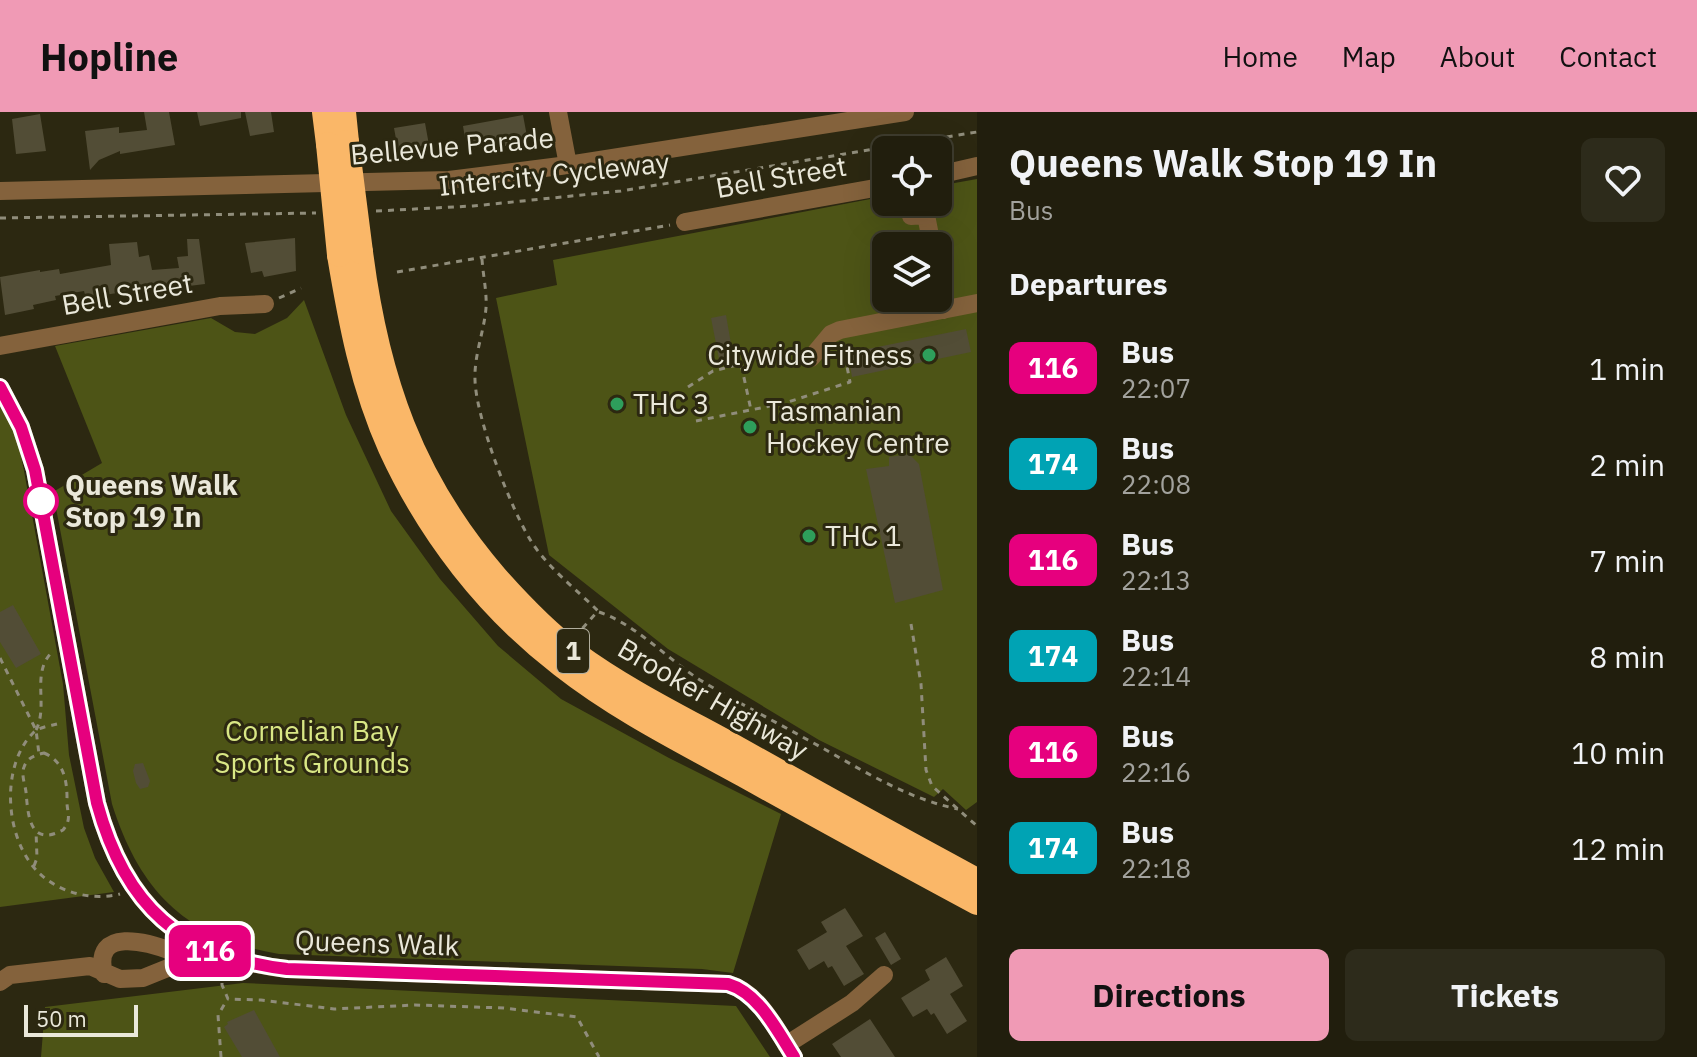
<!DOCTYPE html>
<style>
:root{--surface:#211e0d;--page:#2d2b1b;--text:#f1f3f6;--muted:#a2a29d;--line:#3e3c2e;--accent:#f09ab5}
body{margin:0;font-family:"IBM Plex Sans",sans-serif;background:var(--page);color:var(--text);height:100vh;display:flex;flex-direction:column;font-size:30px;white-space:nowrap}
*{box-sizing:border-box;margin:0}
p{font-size:26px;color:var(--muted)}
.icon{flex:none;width:44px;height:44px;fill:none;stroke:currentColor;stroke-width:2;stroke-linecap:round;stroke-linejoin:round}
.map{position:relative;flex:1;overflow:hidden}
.sheet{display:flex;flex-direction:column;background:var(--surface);width:720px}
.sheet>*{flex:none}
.badge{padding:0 16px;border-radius:12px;font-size:28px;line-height:52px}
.fabs{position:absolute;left:872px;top:24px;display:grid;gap:16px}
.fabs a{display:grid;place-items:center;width:80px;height:80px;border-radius:12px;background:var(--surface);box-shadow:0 8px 32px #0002,0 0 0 2px var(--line);font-size:40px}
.scale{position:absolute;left:24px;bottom:20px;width:114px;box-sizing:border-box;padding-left:8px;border:4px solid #eae8da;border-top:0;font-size:22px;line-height:28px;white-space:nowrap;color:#eae8da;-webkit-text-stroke:6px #2c2811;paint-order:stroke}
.map>.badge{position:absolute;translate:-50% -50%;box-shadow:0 0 0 4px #fff}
h2{padding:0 32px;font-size:30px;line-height:72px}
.round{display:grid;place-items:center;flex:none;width:84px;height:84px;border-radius:12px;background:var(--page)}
.headline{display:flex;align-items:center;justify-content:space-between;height:136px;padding:0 32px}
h1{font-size:38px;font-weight:700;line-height:60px}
.cta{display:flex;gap:16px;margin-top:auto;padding:16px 32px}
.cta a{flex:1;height:92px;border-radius:12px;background:var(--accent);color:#111;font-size:32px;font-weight:700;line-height:92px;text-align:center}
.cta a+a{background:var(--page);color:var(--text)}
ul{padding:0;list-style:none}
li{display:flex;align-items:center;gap:24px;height:96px;padding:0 32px}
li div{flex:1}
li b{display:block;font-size:30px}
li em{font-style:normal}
li .badge{min-width:88px;font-weight:700;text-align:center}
header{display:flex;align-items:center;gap:48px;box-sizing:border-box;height:112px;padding:0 40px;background:var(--accent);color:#111}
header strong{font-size:38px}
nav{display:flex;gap:44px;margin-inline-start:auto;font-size:28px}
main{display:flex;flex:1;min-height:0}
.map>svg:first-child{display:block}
.green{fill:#4d5416;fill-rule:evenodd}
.building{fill:#524d36}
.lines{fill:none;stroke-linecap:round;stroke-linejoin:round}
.path{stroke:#908d7b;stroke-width:3;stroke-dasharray:6 6;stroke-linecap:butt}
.minor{stroke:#84623c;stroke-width:18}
.highway{stroke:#fab768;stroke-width:24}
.highway-bridge{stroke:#fab768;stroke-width:24}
.line-casing{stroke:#fff;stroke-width:18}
.line{stroke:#e6007e;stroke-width:12}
.leisure-dot{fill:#2e9e5b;stroke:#2c2811;stroke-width:3}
.stop-dot{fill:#fff;stroke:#e6007e;stroke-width:4}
.labels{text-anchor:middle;stroke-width:6;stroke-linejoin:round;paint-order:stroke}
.shield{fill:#2c2811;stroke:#b1ae9e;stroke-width:2}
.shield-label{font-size:26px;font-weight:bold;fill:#eae8da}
.street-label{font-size:28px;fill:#eae8da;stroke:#2c2811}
.poi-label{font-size:28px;fill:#eae8da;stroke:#2c2811;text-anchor:start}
.stop-label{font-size:28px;font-weight:bold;fill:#eae8da;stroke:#2c2811;text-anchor:start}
.park-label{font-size:28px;fill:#d9e785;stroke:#2c2811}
</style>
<header>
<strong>Hopline</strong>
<nav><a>Home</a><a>Map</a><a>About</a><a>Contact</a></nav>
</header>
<main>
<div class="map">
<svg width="977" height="945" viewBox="0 0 977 945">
<rect width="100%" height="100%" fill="#2c2811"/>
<!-- green -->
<path class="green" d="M977,67V690L966,698L943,677L934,685L819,628L668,537L549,443L496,186L557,173L553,148L886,84V90H938V74ZM886,134H938V186H886Z
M304,188L346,303L391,399L440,467L498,534L561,587L669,646L781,702L733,861L702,857L279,842C186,826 140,780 112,692L53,380L102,351L55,234L211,206L235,220L255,222L287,206Z
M0,295L16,319L24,359L63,572L69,643L84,716L95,746L114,780L0,795Z
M243,871L736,894L770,945H41L45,895Z"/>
<!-- building -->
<path class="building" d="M144,0H169L175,33L120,42V39L99,48L90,58L85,19L119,15V21L147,18Z
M197,0H241V6L200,14Z
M245,0H271L274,20L250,24Z
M40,2L46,39L16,42L12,7Z
M523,3L528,30L482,38L481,35L467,38L463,14Z
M425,11L429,33L398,38L394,16Z
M295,126L296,159L264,165L262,159L251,161L245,131Z
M187,127H199L205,172L173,176L174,180L161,182L159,176L117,184V181L86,186L84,179L55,184L56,188L33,193L34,197L5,203L0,165L40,158V160L59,157L60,162L111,153L109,132L137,130L139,145L149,143L152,158L179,156L177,145L188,144Z
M726,203L734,249L720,252L711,206Z
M966,217L971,240L852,265L848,241Z
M909,342L919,352L943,478L895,491L866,357L889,354V345Z
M13,493L41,542L16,556L0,530V500Z
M143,651L150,669L148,675L140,677L136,671L133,659L135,652Z
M845,796L863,824L846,834L864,862L844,874L832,854L828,856L824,849L809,858L797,838L827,820L821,810Z
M885,820L901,847L891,853L875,826Z
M946,845L963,874L950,882L967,909L947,922L934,901L931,903L927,897L913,905L901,886L930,868L925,858Z
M254,898L280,945H242L224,915L228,912L227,910Z
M870,907L895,945H841L832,932Z"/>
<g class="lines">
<!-- path -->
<path class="path" d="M376,99L473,94L621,79L977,20
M0,106L316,101
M482,147C483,163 487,180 486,196C484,220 474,243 475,268C476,306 510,395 531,429C547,455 576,477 598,499L579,520
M397,160L670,113
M279,186L301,176
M688,275L713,259L741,252L751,298
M696,309L785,291L850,270L843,234
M599,500C637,513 666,546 700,568C735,589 772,608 808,628C856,654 903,686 958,697
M911,512L921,572L926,658L932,674L977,714
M0,546L36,618L39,642
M57,612C49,614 40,615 34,620C0,653 4,727 39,761C60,781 92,789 120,782
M36,618C49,593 30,561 53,539
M44,641C63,649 67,667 67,686C66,700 73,706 63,718C29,736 28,702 26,680C25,672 21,663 24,655C27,646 35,643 44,641Z
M34,754L37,746L36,719
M222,859V873L228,887L261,888L334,897L415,893L504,896L577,905L599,945
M221,945L218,903L227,888"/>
<!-- minor -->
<path class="minor" d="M558,0L568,53
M938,63L977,54
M0,79L449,68L568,53L905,0
M908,90L911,104L926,103L932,134
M685,110L886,74
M938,166L944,198
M0,234L220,194L265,192
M811,246L831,222L840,218L977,191
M0,275L21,315L35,358L97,691C125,793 180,845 287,857L728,872C759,880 778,920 794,945
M104,862C92,814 148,830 174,840L188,828
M0,870L10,863L90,854L120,867L143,866L195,845L203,836
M786,933L852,891L884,863"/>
<!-- highway -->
<path class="highway" d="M324,0L328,32
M344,0L347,30
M361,140C377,266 412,368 496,465C520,492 547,520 575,541C624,577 679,604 732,633C814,679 895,724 977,768
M339,143C350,209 362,274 390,336C429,421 487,496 561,553C617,597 681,629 743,663C820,706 899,749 977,791"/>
<!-- highway-bridge -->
<path class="highway-bridge" d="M347,30L361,140
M328,32L339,143"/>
</g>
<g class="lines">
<!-- line casing -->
<g class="line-casing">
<path id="line" d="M0,275L21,315L35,358L97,691C125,794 180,844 287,857L728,872C759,881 778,920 794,945"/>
</g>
<!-- line -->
<use href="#line" class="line"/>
</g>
<!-- markers -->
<g class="leisure-dot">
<circle cx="929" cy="243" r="8"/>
<circle cx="617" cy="292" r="8"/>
<circle cx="750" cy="315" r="8"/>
<circle cx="809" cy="424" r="8"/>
</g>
<circle class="stop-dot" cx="41" cy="389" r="16"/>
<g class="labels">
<!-- shield labels -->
<rect class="shield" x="557" y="517" width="32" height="44" rx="6"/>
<g class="shield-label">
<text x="573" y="548">1</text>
</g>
<!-- street labels -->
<g class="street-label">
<text transform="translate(452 34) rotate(-5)" y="10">Bellevue Parade</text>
<text transform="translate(554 62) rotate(-6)" y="10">Intercity Cycleway</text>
<text transform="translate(781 65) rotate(-10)" y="10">Bell Street</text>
<text transform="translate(127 182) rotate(-10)" y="10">Bell Street</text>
<text transform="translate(713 587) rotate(30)" y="10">Brooker Highway</text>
<text transform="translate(377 831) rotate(2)" y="10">Queens Walk</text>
</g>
<!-- poi labels -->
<g class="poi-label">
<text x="913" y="253" text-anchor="end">Citywide Fitness</text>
<text x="633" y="302">THC 3</text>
<text x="766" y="309">Tasmanian<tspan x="766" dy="32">Hockey Centre</tspan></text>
<text x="825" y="434">THC 1</text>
</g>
<!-- stop labels -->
<g class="stop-label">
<text x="65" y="383">Queens Walk<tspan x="65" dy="32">Stop 19 In</tspan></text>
</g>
<!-- park labels -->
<g class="park-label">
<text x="312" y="629">Cornelian Bay<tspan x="312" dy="32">Sports Grounds</tspan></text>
</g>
</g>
</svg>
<div class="fabs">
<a><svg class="icon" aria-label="locate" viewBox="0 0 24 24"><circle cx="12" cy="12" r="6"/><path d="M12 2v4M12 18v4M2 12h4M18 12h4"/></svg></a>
<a><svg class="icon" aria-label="layers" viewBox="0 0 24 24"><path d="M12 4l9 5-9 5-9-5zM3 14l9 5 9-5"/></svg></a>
</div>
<div class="scale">50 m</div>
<b class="badge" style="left:210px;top:839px;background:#e6007e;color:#fff">116</b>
</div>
<section class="sheet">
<div class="headline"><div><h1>Queens Walk Stop 19 In</h1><p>Bus</p></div><a class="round"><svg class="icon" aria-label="heart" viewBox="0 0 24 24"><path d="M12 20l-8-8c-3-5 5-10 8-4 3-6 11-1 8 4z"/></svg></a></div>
<h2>Departures</h2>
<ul>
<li><span class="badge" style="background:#e6007e;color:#fff">116</span><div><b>Bus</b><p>22:07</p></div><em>1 min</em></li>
<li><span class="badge" style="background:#00a3b4;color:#fff">174</span><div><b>Bus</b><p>22:08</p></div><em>2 min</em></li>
<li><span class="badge" style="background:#e6007e;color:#fff">116</span><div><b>Bus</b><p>22:13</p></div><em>7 min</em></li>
<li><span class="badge" style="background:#00a3b4;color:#fff">174</span><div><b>Bus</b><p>22:14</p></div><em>8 min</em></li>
<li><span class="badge" style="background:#e6007e;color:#fff">116</span><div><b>Bus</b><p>22:16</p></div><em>10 min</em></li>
<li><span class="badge" style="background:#00a3b4;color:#fff">174</span><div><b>Bus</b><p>22:18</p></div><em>12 min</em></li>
</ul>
<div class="cta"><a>Directions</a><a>Tickets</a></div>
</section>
</main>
